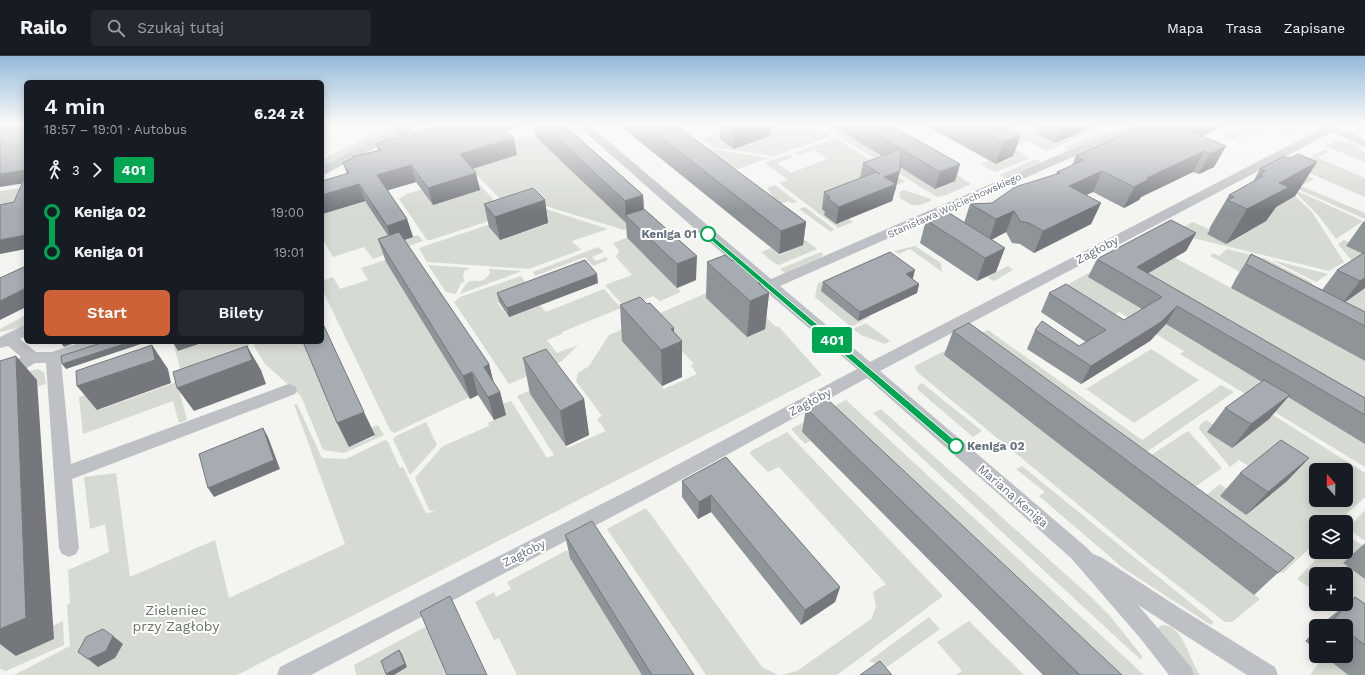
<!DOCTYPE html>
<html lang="pl">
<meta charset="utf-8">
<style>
:root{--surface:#171b24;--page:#242831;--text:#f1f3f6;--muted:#9ea1a6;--line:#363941;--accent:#ce6236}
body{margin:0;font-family:"Work Sans",sans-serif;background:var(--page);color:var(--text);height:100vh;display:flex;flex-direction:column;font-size:15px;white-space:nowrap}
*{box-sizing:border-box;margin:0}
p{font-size:13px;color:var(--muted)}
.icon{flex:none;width:22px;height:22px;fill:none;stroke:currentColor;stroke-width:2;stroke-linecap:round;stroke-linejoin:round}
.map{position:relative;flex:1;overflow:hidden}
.details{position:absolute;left:24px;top:24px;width:300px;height:264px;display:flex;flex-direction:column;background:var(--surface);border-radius:6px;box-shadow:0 2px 10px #0003}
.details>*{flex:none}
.badge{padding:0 8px;border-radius:3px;font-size:14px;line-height:26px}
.needle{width:26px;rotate:340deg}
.buttons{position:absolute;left:1309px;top:407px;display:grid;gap:8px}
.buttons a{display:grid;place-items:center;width:44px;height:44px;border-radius:6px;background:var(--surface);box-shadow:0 2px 10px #0003;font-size:20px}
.map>.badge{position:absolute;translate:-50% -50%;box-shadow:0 0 0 2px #fff}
.legs{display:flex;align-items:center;gap:6px;height:44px;padding:0 20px;font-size:13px}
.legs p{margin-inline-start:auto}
.head{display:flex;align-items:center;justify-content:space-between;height:68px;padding:0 20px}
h1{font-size:22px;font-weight:600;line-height:30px}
.primary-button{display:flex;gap:8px;margin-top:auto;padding:8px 20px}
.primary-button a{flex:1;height:46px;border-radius:6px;background:var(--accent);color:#fff;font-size:16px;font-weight:600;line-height:46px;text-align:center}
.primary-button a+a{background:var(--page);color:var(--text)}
ul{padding:0 20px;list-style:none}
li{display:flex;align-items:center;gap:14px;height:40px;font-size:15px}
li i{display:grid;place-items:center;width:6px;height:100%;margin:0 5px;background:currentColor}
li i::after{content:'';width:10px;height:10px;margin:-5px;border:3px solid;border-radius:50%;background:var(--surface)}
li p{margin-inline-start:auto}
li:first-child i{background:linear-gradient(#0000 50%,currentColor 0)}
li:last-child i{background:linear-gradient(currentColor 50%,#0000 0)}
header{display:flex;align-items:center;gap:24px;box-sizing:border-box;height:56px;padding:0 20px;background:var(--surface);border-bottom:1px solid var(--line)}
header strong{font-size:19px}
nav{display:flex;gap:22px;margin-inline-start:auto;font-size:14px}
.search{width:280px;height:36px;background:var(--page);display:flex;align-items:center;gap:10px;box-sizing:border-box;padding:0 14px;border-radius:6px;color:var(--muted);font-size:15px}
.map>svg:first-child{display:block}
.green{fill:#d5dad2;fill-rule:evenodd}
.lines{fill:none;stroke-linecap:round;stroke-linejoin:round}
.minor{fill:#bdc0c4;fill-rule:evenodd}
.wall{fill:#8f9499}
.shaded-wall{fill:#74787d}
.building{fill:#a6acb2;stroke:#74787d}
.line-1{fill:#00a651;stroke:#fff}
.stop-1-dot{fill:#fff;stroke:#00a651;stroke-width:2}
.labels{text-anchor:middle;stroke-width:4;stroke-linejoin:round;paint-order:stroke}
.far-street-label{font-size:10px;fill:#66727e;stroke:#fff}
.stop-label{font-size:12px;font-weight:bold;fill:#66727e;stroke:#fff;text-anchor:end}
.street-label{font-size:12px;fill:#66727e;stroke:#fff}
.near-park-label{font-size:14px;fill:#677664;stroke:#fff}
</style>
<header>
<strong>Railo</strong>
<div class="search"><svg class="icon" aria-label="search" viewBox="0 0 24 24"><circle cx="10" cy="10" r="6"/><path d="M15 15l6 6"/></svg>Szukaj tutaj</div>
<nav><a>Mapa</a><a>Trasa</a><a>Zapisane</a></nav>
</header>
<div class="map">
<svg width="1365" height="619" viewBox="0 0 1365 619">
<rect width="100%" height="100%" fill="#f4f4f1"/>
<!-- green -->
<path class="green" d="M391,68H404L322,112V104Z
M748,68H812L832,80L774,100L712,91L702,83Z
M819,68H829L937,133L954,125V117L971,128L946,139L937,141Z
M952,68H966L1029,101L1028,103L996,116L980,108L990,104L998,108L1014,101Z
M972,68H1043L1004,84Z
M1071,68H1096L1098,73L1047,95L1027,85L1015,90L1007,86L1047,70L1039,78L1057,87L1084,74Z
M1247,68L1262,75L1257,78L1250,75L1235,82L1242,85L1240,86L1222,79Z
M1267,68H1303V71L1290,77Z
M556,72L633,171L624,174L539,148L513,156L471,113L518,99L508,89L486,92Z
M1103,75L1108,77L1069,94L1064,92Z
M835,82L906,126L901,127L822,153L827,158L825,160L839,166L849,163L853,166L838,172L779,127L788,124L765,107L789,98L793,101L777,107L791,117L827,103L813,94L798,99L794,97Z
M1337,84L1350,86L1361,91L1357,92L1365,96V106L1325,90Z
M707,91L710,93L769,102L729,116L696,95Z
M676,93L766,154L817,193L779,209L774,207L761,196L771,192L780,199L802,189Z
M1324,94L1329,95L1318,102L1365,122V141L1293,110Z
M1036,103L1041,106L1004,122L1000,119Z
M1293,114L1314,123L1301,130L1365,157V163L1273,122Z
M471,119L507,159L431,184H427L399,143L406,138L444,127L447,131L425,138L433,149L480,134L472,123Z
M381,124L390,137L365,145L392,187L418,179L423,185L373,203L364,191L333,201L322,182V158Z
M775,129L797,146L792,147L788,145L778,149L767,132Z
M20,132L26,137L0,162V135Z
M1291,132L1363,165L1336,183L1318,159Z
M904,134L931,143V145C915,151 914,151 900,142L899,136Z
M1295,140L1312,156L1344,206L1329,215L1172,177L1193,166L1213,175L1257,161Z
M539,151L608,173L572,185L581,194L528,213L427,206L419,192L509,162L490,172L500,184L548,168L538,155Z
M805,151L834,173L831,176L799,153Z
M626,182L678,232L681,236L660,245L653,240L625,252L605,229L632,219L616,201L619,195L613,187Z
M1344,184L1350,187L1346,190L1365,199L1353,206L1338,188Z
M1150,188L1365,305V360L1116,202L1149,216L1156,212Z
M915,190L941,207L942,216L910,193L899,198L894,195Z
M598,191L604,196L592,201L596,205L606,201L608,204L593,210L585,201L535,220L533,216Z
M1227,193L1264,202L1313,227L1289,242L1210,200L1213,197L1219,200Z
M821,196L823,199L821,201L785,217L780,213Z
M872,203L882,204L858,265L868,260L870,261L851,271L815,241L818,227Z
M385,204L470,341L394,377L390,374L322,233V225L333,221L340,233L368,224L361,212Z
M1272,204L1328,218L1316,226Z
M428,209L470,212L464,215L463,220L465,225L461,227L456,238L446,236Z
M1008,210L1013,214L994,225L987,221Z
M1101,210L1365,388V411L1180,298L1184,295L1119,256L1115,258L1067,229Z
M489,213L522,215L460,238C462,235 464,230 467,227C474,221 481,231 490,217Z
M521,220L531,234L497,247L509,261L540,249L546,256L604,233L621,252L562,276V278L547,284L557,297L578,289L562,305L509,328L454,246L460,241Z
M727,228L758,266L767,262L776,271L778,270L822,319L237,619H14L70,590L67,549L70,547L68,514L109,496L105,468L90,473L84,421L116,417L130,521L215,484L229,542L345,488L294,348H297L322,402L346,403L385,384L388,386L400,412L403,411L426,457L435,456L429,454L415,422L443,390L489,370L488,367L505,359L500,349L511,345L547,402L554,399L517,340L557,323L530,338L567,392L606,375L597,363L602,360L576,325L578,317L589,310L609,279L642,265L623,285L664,333L697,318L691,310L694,308L658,269V258Z
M1317,231L1325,234L1365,232V281L1296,245Z
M26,259V268L17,272L0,276V273Z
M866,267L890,285L885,288L861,279L853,273Z
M988,274L1142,384L1221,329L1234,336L1132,406L1028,310L1005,293L994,299L973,281Z
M173,286H176L179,295L206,286H250L239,313L185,331Z
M255,286H305L351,390L374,381L370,372L378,369L384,379L344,397L323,394L301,340L265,308L254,290Z
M962,286L944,299L1260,543L1232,566H1225L1150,508L916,315L915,310Z
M1151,293L1199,324L1134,367L1086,333Z
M37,313L44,316L46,328L38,330L37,323L9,333L16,600L54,583L52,570L63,565L64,589L6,615L0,613V330L20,318Z
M177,326L187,364L179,367L173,345L83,378L79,341L106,332L97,339L99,354Z
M922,327L982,375L973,381L918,334L917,331Z
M1243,340L1365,417V441L1338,466H1316V486L1283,517L1280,516L1193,450L1220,428L1228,434L1253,413L1239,404L1230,411L1199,373L1200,369L1206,364L1215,370ZM1316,414H1346V444H1316Z
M846,344L1144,619H1084L821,366L802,376L810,385L805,388L791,373Z
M881,353L1091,541L1110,560L1142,600L1141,604L873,357Z
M426,366L437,389L410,419L393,383L396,380Z
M1188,375L1222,412L1183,439L1139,407Z
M787,376L943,540L837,619H782L797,615L871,563L876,551L873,536L886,528L779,411L768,416L750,398L751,395Z
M1022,410L1214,566L1211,569L1123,512L1039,440L1045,436L1016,413Z
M646,452L762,611L778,619H706L607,473Z
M1365,454V485L1348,472Z
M1346,479L1365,491V569L1334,548H1346V518H1316V536L1297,523L1323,496H1346Z
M567,494L644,619H517L499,582L494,584L475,546L494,536L496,541L511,533L507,526Z
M929,561L940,573L887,611L869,605Z
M969,565L1024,619H955L962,615L937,586Z
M429,569L450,619H356L354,609Z
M1162,569C1183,568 1189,604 1200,619H1192L1159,578L1158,572Z
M1324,600L1348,619H1310Z"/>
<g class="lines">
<!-- minor -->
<path class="minor" d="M404,68H417L416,70L322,120V111Z
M576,68H588L771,223L1130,68H1144L1143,70L780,230L870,306L1323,72L1318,68H1332L1365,84V91L1332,76L880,315L1085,490L1093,498L1101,501L1178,551L1275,611L1278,619H1247L1138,549L1191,611L1194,619H1169L1140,582L1071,502L867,322L657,437L311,619H277L280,611L643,427L857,313L763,233Z
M26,268V280L20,283L36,296H52L82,286H107L104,290L61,304L71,408L283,330L289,328L295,330L297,334L295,338L72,423L79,492L76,498L69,501L62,498L59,492L46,307H35L6,325L0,327V314L21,301L8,290L0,292V281Z"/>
</g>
<!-- wall -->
<path class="wall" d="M439,68H528L506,74L517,99L473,113L480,134L433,149L416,126L387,134L407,163L413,181L404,184L489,308L493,325L500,336L506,359L494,364L478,339L470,343L386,206L378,183L388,180L365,145L322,158V125L347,118L343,107L353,102L352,101L378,94L376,88L400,81L398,76L415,77L439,70Z
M534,68H563L643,139L644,153L696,224L677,232L627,182L626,167L536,81Z
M618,68H674L806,166L803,189L779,198Z
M720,68H771L770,80L733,93L720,83Z
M829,68H889L960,108L955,125L935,133L900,111L896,132L892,145L836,168L824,159L825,156L822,153L824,136L860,122L863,107L882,100Z
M923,68H1000L1013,100L996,108Z
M1039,68H1093L1085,71L1084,75L1055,87L1036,77Z
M1227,68L1202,80L1226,90L1214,111L1199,118L1193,116L1141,141L1139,144L1124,152L1093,136L1085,139L1101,147L1091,168L1034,197L1020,188L1012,187L1006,176L991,184L996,216L977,225L920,187L926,164L964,167L970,148L992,147L1055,119L1057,116L1072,109L1076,100Z
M1317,106L1295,140L1276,151L1266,165L1226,188L1207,178L1210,174L1209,173L1229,139L1253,126L1260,113Z
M545,144L548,167L500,184L489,171L484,148Z
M1365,165V232L1345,246L1365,256V305L1231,232L1236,222L1251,198L1322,234L1337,214L1363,198L1346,190L1363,166Z
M1196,177L1186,195L1147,217L1365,342V388L1288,341L1269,363L1232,392L1207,376L1225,352L1262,326L1166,268L1150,285L1081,328L1027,293L1035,274L1079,290L1086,286L1041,256L1049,237L1124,264L1142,253L1088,221L1097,203Z
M732,205L761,226L760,229L769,237L765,273L747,281L706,242L707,206Z
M913,222L912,223L919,228L917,237L858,265L821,235L823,226Z
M598,227L509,261L499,246L497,237Z
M647,248L674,272V276L682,285V321L662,330L622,285L620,249Z
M953,275L1294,502L1254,539L944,299Z
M523,302L584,343L589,379L566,390L530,338Z
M806,352L1122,619H1043L802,376Z
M726,401L840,531L835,546L801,569L711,456L698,463L682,441V425Z
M1309,402L1287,425L1246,459L1220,440L1240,417Z
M565,479L694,619H642L570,502Z
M1365,487V523L1343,507Z
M1355,541L1365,548V619H1348L1324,600H1346V570H1320L1328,563Z
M1316,574V594L1305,585Z"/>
<!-- shaded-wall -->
<path class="shaded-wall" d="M494,68H528L495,77Z
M743,68H771L770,80L733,93L734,71Z
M1069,68H1093L1085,71L1084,75L1055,87L1060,71Z
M1195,68H1227L1175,93L1185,73Z
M1021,79L1013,100L996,108L1003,86Z
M514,82L517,99L464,115L460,98Z
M1226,90L1214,111L1199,118L1210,98Z
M1204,95L1193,116L1141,141L1139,144L1124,152L1134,131L1147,122Z
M1317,106L1295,140L1276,151L1266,165L1226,188L1247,153L1279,127Z
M960,108L955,125L935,133L940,116Z
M411,109L416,126L382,136L377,119Z
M26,114V127L0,131V118Z
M900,115L892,145L836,168L839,151L884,121Z
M1102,115L1093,136L1060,151L1069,130Z
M476,117L480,134L433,149L428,132Z
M359,128L365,145L322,158V139Z
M643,139L644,162L626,160L625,145Z
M545,144L548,167L500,184L495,161Z
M1101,147L1091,168L1034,197L1043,175Z
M1014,155L1006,176L989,185L996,163Z
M407,163L413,181L392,188L387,170Z
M806,166L803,189L779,198L781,175Z
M1196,177L1186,195L1135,225L1137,211Z
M26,179V193L0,198V184Z
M1005,192L996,216L977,225L985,202Z
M697,200L696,224L677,232V208Z
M915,214L913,222L904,227L906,218Z
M597,218L598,227L509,261L507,252Z
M1365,222V232L1341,249L1360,225Z
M761,226L759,242L769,237L765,273L747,281L750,245L758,227Z
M919,228L917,237L858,265L860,256Z
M26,232V251L0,264V245Z
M1177,250L1166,268L1150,285L1081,328L1091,310Z
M674,272V288L682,285V321L662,330L661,294L671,273Z
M60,286H77L64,291Z
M130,286H143L144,287L66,313L62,308Z
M173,286H205L178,295Z
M152,289L168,313L171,327L97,354L77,330Z
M247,290L261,314L266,328L194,355L177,332Z
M16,300L37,324L54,583L16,600L0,588V573Z
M489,308L495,332L484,311Z
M472,316L478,339L470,343L463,320Z
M500,336L506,359L494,364L488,341Z
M1290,339L1269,363L1232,392L1251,368Z
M584,343L589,379L566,390L560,355Z
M364,356L375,379L349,391L337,367Z
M263,372L268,381L280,413L214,441L208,432Z
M1309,402L1287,425L1246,459L1268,436Z
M711,439V456L698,463L699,446Z
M840,531L835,546L801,569L805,554Z
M113,580L123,588L115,602L98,611L88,603Z
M399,594L402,598L407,611L394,619H387L386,618Z"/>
<!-- building -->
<path class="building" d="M3,68H26V114L0,118V75Z
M445,68H500L514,82L460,98L476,117L428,132L411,109L377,119L407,163L387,170L359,128L322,139V125L349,117L343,107L353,102L352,101L381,94L376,88L402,80L398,76L412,72L415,77L446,69Z
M542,68H563L643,139L625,145Z
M644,68H674L806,166L781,175Z
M730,68H743L734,71Z
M858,68H889L960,108L940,116L901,93L900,115L884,121L896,128L839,151L827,142L830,141L824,136L876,116L880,118L863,107L901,93Z
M969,68H1000L1021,79L1003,86Z
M1054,68H1069L1060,71Z
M1147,68H1195L1185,73L1226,90L1210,98L1204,95L1147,122L1149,123L1134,131L1102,115L1069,130L1101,147L1043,175L1029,167L1020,165L1014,155L996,163L970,148L992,147L1015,131L1060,117L1057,116L1084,104L1076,100Z
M1298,98L1317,106L1279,127L1289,131L1247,153L1227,144L1234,141L1229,139L1263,120L1260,118L1265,115L1260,113L1282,101L1290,102Z
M26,118V179L0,184V149L14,146Z
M533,132L545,144L495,161L484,148Z
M644,153L697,200L677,208L625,159Z
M946,155L1005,192L985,202L926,164Z
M1171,164L1196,177L1137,211L1365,342V359L1177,250L1161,266L1091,310L1035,274L1042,265L1079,290L1106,274L1049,237L1066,228L1124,264L1162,241L1097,203Z
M399,176L489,308L484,311L500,336L488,341L472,316L463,320L378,183Z
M890,196L915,214L906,218L919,228L860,256L823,226Z
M1365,196V222L1360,225L1337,214Z
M1251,198L1365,256V270L1246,208Z
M725,199L732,205L735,204L761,226L758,227L769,237L750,245L707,206Z
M585,204L597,218L507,252L497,237Z
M26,210V232L0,245V222Z
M640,241L647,248L650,247L674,272L671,273L682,285L661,294L620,249Z
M322,266L364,356L337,367L303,286H322Z
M969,267L1294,502L1278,517L953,275Z
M102,286H130L62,308L61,300L101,287Z
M152,289L155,304L77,330L76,315Z
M247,290L252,304L177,332L173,316Z
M546,293L584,343L560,355L523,302Z
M16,300L26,562L0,573V305Z
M1264,324L1290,339L1251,368L1225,352Z
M826,342L1122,619H1080L806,352Z
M263,372L274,404L208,432L199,398Z
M1281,384L1309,402L1268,436L1240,417Z
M726,401L840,531L805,554L711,439L699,446L682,425Z
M592,465L694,619H652L565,479Z
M450,540L487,619H447L420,556Z
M1355,541L1365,548V589L1346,575V570H1340L1333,564Z
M103,573L113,580L106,595L88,603L78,596L86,581Z
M399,594L405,608L386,618L381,605Z
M880,605L892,619H860Z"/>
<!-- sky -->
<linearGradient id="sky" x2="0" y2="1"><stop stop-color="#95b9da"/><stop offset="0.44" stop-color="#fafaf9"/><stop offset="1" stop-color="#fafaf9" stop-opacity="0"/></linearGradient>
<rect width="1365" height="155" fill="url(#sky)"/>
<!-- line-1 -->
<path class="line-1" d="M708,176L959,388L960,390L959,393H953L706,180L705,178Z"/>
<!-- markers -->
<g class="stop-1-dot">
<circle cx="708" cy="178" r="7"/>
<circle cx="956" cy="390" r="7"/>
</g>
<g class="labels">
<!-- far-street labels -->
<g class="far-street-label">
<text transform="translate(954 149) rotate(-24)" y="4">Stanisława Wojciechowskiego</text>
</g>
<!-- stop labels -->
<g class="stop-label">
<text x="697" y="182">Keniga 01</text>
<text x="967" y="394" text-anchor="start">Keniga 02</text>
</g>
<!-- street labels -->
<g class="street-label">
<text transform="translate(1097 194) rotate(-28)" y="4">Zagłoby</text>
<text transform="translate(810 346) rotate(-28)" y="4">Zagłoby</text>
<text transform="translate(1013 440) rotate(41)" y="4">Mariana Keniga</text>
<text transform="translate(524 497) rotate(-27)" y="4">Zagłoby</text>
</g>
<!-- near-park labels -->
<g class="near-park-label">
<text x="176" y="559">Zieleniec<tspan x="176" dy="16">przy Zagłoby</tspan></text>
</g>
</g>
</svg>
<div class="buttons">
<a><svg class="needle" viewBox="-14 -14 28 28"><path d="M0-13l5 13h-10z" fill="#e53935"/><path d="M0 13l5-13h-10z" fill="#9ea1a6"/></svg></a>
<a><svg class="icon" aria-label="layers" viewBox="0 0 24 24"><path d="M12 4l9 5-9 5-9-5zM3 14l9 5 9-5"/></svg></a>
<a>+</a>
<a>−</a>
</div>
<b class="badge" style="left:832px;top:284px;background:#00a651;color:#fff">401</b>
<section class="details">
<div class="head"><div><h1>4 min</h1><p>18:57 – 19:01 · Autobus</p></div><b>6.24 zł</b></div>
<div class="legs"><svg class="icon" aria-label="walk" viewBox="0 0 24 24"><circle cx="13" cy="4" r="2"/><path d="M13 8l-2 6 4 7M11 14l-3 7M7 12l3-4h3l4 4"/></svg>3<svg class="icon" aria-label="forward" viewBox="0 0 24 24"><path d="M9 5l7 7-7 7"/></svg><b class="badge" style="background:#00a651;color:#fff">401</b></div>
<ul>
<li><i style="color:#00a651"></i><b>Keniga 02</b><p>19:00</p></li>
<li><i style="color:#00a651"></i><b>Keniga 01</b><p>19:01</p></li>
</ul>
<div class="primary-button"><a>Start</a><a>Bilety</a></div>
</section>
</div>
